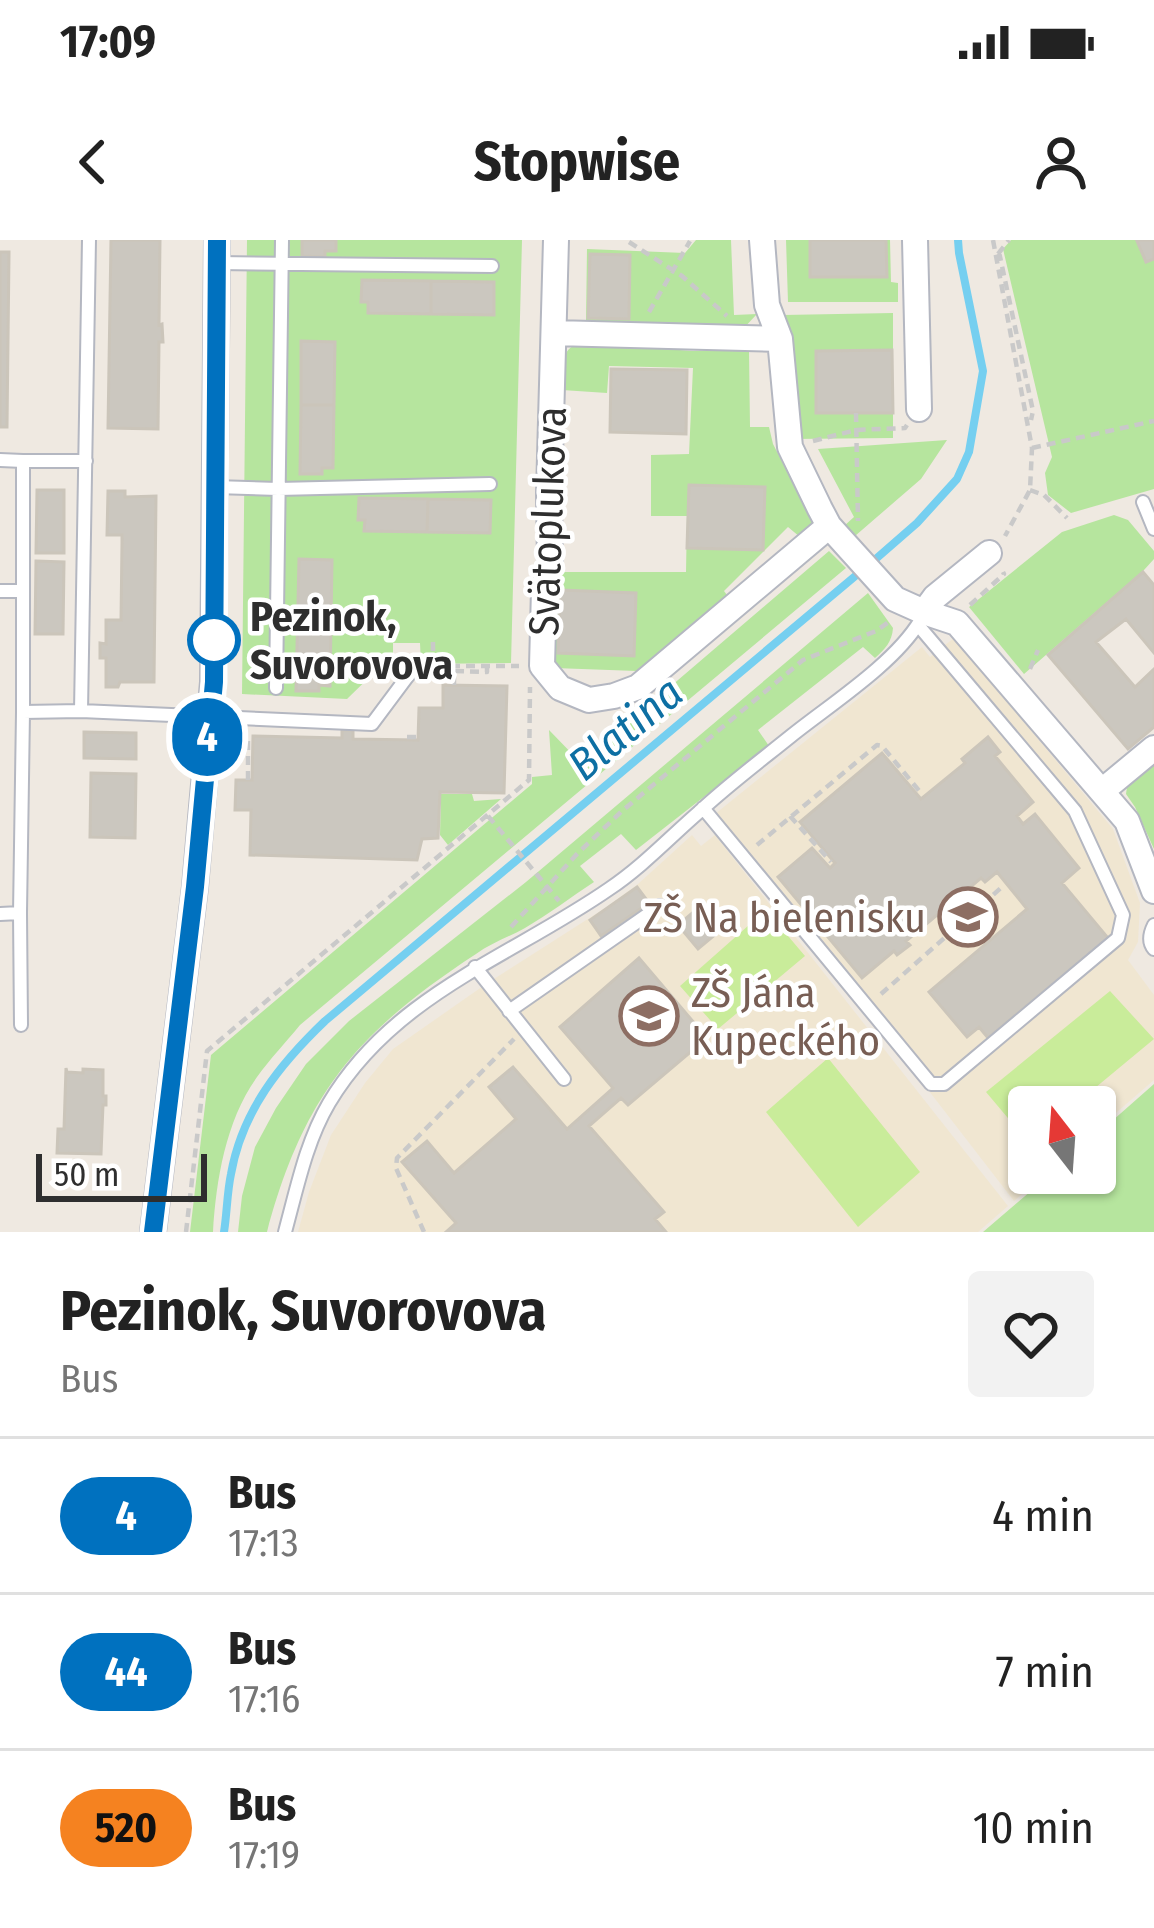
<!DOCTYPE html>
<meta charset="utf-8">
<style>
:root{--surface:#fff;--page:#f2f2f2;--text:#222;--muted:#767676;--line:#e0e0e0}
body{margin:0;font-family:"Fira Sans Condensed",sans-serif;background:var(--page);color:var(--text);height:100vh;display:flex;flex-direction:column;font-size:45px;white-space:nowrap}
*{box-sizing:border-box;margin:0}
p{font-size:39px;color:var(--muted)}
.icon{flex:none;width:66px;height:66px;fill:none;stroke:currentColor;stroke-width:2;stroke-linecap:round;stroke-linejoin:round}
.map{position:relative;height:992px;overflow:hidden}
.sheet{display:flex;flex-direction:column;background:var(--surface);flex:1}
.sheet>*{flex:none}
.badge{padding:0 24px;border-radius:39px;font-size:42px;line-height:78px}
.needle{width:78px;rotate:343deg}
.buttons{position:absolute;left:1008px;top:846px;display:grid;gap:24px}
.buttons a{display:grid;place-items:center;width:108px;height:108px;border-radius:12px;background:var(--surface);box-shadow:0 3px 9px #0004;font-size:60px}
.scale{position:absolute;left:36px;bottom:30px;width:171px;box-sizing:border-box;padding-left:12px;border:6px solid #2e2e2e;border-top:0;font-size:33px;line-height:42px;white-space:nowrap;color:#2e2e2e;-webkit-text-stroke:9px #fff;paint-order:stroke}
.map>.badge{position:absolute;translate:-50% -50%;box-shadow:0 0 0 6px #fff}
.round{display:grid;place-items:center;flex:none;width:126px;height:126px;border-radius:12px;background:var(--page)}
.headline{display:flex;align-items:center;justify-content:space-between;height:204px;padding:0 60px}
h1{font-size:57px;font-weight:700;line-height:90px}
ul{padding:0;list-style:none}
li{display:flex;align-items:center;gap:36px;height:156px;padding:0 60px;border-top:3px solid var(--line)}
li div{flex:1}
li b{display:block;font-size:45px}
li em{font-style:normal}
li .badge{min-width:132px;font-weight:700;text-align:center}
.status{display:flex;justify-content:space-between;align-items:center;height:84px;padding:0 60px;background:var(--surface);direction:ltr}
.status svg{height:33px;fill:currentColor}
header{display:flex;justify-content:space-between;align-items:center;height:156px;padding:0 60px;background:var(--surface);font-size:54px;font-weight:700}
.map>svg:first-child{display:block}
.education{fill:#f0e6d1}
.green{fill:#b6e59e}
.pitch{fill:#c9ec9a}
.lines{fill:none;stroke-linecap:round;stroke-linejoin:round}
.stream{stroke:#75cff0;stroke-width:8}
.building{fill:#cbc7bf;stroke:#cbc5ba;stroke-width:3}
.lane-casing{stroke:#b4b7c1;stroke-width:16}
.street-casing{stroke:#b4b7c1;stroke-width:28}
.path{stroke:#c9c9c9;stroke-width:4.5;stroke-dasharray:9 6;stroke-linecap:butt}
.lane{stroke:#fff;stroke-width:12}
.street{stroke:#fff;stroke-width:24}
.line-casing{stroke:#fff;stroke-width:27}
.line{stroke:#0071bf;stroke-width:18}
.stop-dot{fill:#fff;stroke:#0071bf;stroke-width:6}
.labels{text-anchor:middle;stroke-width:9;stroke-linejoin:round;paint-order:stroke}
.street-label{font-size:42px;fill:#2e2e2e;stroke:#fff}
.stop-label{font-size:42px;font-weight:bold;fill:#2e2e2e;stroke:#fff;text-anchor:start}
.education-label{font-size:42px;fill:#785e54;stroke:#fff;text-anchor:end}
.water-label{font-size:45px;font-style:italic;fill:#0d6fa3;stroke:#fff}
</style>
<div class="status"><b>17:09</b><svg viewBox="0 0 49 12"><path d="M0 12V9h3v3zM5 12V6h3v6zM10 12V3h3v9zM15 12V0h3v12zM26 1h20v11H26zM47 4h2v5h-2z"/></svg></div>
<header><svg class="icon" aria-label="back" viewBox="0 0 24 24"><path d="M15 5l-7 7 7 7"/></svg>Stopwise<svg class="icon" aria-label="person" viewBox="0 0 24 24"><circle cx="12" cy="8" r="4"/><path d="M4 21q1-7 8-7t8 7"/></svg></header>
<div class="map">
<svg width="1154" height="992" viewBox="0 0 1154 992">
<rect width="100%" height="100%" fill="#efe9e1"/>
<!-- education -->
<path class="education" d="M954,398L1113,589L1140,663L1138,702L1128,720L1154,755V840L1095,891V867H1029V933H1047L1014,961L715,574L922,407L930,417Z
M692,595L701,606L715,595L1008,966L978,992H298L309,952L331,895L365,843L393,809L486,744L605,668L638,644Z"/>
<!-- green -->
<path class="green" d="M247,0H522L511,423L421,424L420,403H393V421H386L347,459L242,454Z
M696,0H731L734,75L757,74L742,90L586,82L587,9L685,13Z
M786,0H890L891,42L898,43V62H788Z
M1011,0H1154V249L1071,273L1048,255L1045,233L1052,217L1003,9Z
M893,73V198L792,199L783,75Z
M581,103L693,111L749,110L750,187H769L773,204L813,282L800,297L788,287L724,351L727,355L637,431L554,428L547,348L558,332H686L687,276H651V215L689,214L693,128L609,126L607,153L562,150C563,131 558,108 581,103Z
M947,200L921,239L855,296L844,286L854,277L818,209Z
M1114,275L1128,280L1154,311V319L1144,330L1024,434L969,367L1062,292Z
M829,311L846,328L300,785C286,802 270,819 257,837C226,880 216,940 213,992H190L211,815L532,544V537L552,535L549,490L581,523Z
M868,353L893,388C892,402 885,409 875,418L863,407L758,490L769,506L636,610L621,594L580,626L594,642C571,657 549,674 525,688C509,697 491,703 476,714C358,791 304,854 267,992H238L242,956L255,907L276,868L306,824L349,781L526,642Z
M1154,524V609L1135,567L1126,554L1127,547Z
M441,554H472L474,561L501,559L448,605L440,595Z
M1154,844V992H983L1052,933H1095V896Z"/>
<!-- pitch -->
<path class="pitch" d="M766,670L805,716L718,789L680,746Z
M1110,751L1154,799L1072,867H1029V903L986,852Z
M828,818L920,932L858,987L766,872Z"/>
<g class="lines">
<!-- stream -->
<path class="stream" d="M224,992C227,973 227,953 231,934C242,871 280,824 325,781L878,317L917,283L957,239L969,212L983,131L959,13L958,0"/>
</g>
<!-- building -->
<path class="building" d="M111,0H160L159,85L162,84L163,102H159L158,189L108,188Z
M302,0H336V11H325V17L302,16Z
M810,0H886L887,37H810Z
M1140,0H1154V19L1146,22L1137,1Z
M0,12H9V14L7,187H0Z
M590,14L630,15L629,79L588,78Z
M362,40L431,41V74L368,73V62H361Z
M431,41L494,42V75L431,74Z
M301,101L335,102L334,165H301Z
M892,110L893,173H816V111Z
M611,129L687,130L686,194L610,192Z
M301,165H334L333,228H322V234H300Z
M689,245L765,247L763,310L687,308Z
M37,250H64V313H36Z
M108,251H125V257L156,256L154,442H120L118,447H106V418H100V403L106,404V380H121L122,303V295H107Z
M359,258L428,259L427,292L364,291L365,280H358Z
M428,259L491,260L490,293L427,292Z
M299,319L332,320L330,446L319,445V451H296Z
M36,321L64,322L63,394H35Z
M1143,332L1154,345V413L1126,379L1096,402L1135,447L1154,429V487L1128,509L1048,415Z
M560,350L636,353L634,416L558,413Z
M443,445L507,446L504,553L440,552L438,598L422,599L417,620L250,615L251,570H235L236,540H252L253,496L342,498V490H353V499L418,500L419,468H443Z
M84,492L136,493V519L84,518Z
M988,497L1000,512L995,516L1033,562L1017,576L1023,584L1035,574L1079,628L1062,643L1108,698L988,798L979,787L967,797L929,752L1027,669L997,632L985,642L981,638L906,701L910,705L897,715L894,711L862,738L778,637L812,608L830,628L835,623L800,582L882,513L921,559L965,523L962,519Z
M91,533L136,534L135,598L90,597Z
M637,647L649,663L601,696L590,680Z
M693,664L717,693L698,709L678,685L696,670Z
M639,718L707,798L628,865L621,858L589,886L664,972L655,979L666,992H446L456,983L402,922L427,901L454,933L516,879L489,847L513,827L567,889L613,848L560,787Z
M66,828L67,832L83,833V829L103,830V856H106V865H103L101,914L57,913L58,889H64Z"/>
<g class="lines">
<!-- lane casing -->
<g class="lane-casing">
<path id="lane" d="M217,23L492,26
M0,220L23,221
M86,221H23V472L81,471L372,484L413,429
M215,247L278,249L490,244
M1143,262L1154,289
M0,351H23
M276,448L282,0
M81,471L89,0
M703,568L931,844H944L1118,698L1123,675L1075,571L918,385
M20,673L21,785
M0,674L20,673L23,472
M1154,685C1150,693 1148,702 1154,709
M475,727L564,839
M509,771L660,666
M285,992C297,948 306,902 329,863C394,754 511,717 609,649C642,627 669,598 699,572C728,545 760,521 791,496C831,464 894,424 920,381"/>
</g>
<!-- street casing -->
<g class="street-casing">
<path id="street" d="M556,0L549,253L550,326L544,349L542,426L560,448L589,460L614,456L638,447L829,286
M762,0L767,65L780,99L790,207L820,269L829,286L895,359L924,372L957,383L1127,581L1154,651
M915,0L919,169
M554,93L780,99
M924,372L935,357L989,313
M1102,551L1154,508
M153,992L195,647L213,442L217,0"/>
</g>
<!-- path -->
<path class="path" d="M993,0L1032,208L1030,250L1005,296
M629,2L682,36L727,76
M999,12L1033,171L1031,180
M998,14L1009,0
M649,72L690,1
M856,173L858,281
M813,201L856,190L905,188L907,185
M1032,208L1154,181
M1030,250L1044,255L1067,278
M970,365L1004,334L1003,332
M433,402V420
M427,420H447V426H519
M1030,429L1038,410
M454,445V431L487,432V426
M407,497H418
M248,540V497
M488,576L559,661
M790,576L831,622
M757,605L877,505L882,506L921,553
M511,687L576,615L622,571L803,420L876,391L890,381
M881,754L1002,647
M186,992L207,811L529,540L530,447
M424,992L396,928L397,918L514,799"/>
<!-- lane -->
<use href="#lane" class="lane"/>
<!-- street -->
<use href="#street" class="street"/>
</g>
<g class="lines">
<!-- line casing -->
<g class="line-casing">
<path id="line" d="M153,992L195,647L214,442L217,0"/>
</g>
<!-- line -->
<use href="#line" class="line"/>
</g>
<!-- icons -->
<defs>
<g id="school-ring" transform="scale(3)"><circle r="9.5" fill="#fff" stroke="#8d6e63" stroke-width="1.5"/><path d="M0-5L7-2L0 1L-7-2ZM-4 1L0 2.5L4 1V4Q0 6-4 4Z" fill="#8d6e63"/></g>
</defs>
<g fill-rule="evenodd">
<use href="#school-ring" x="968" y="677"/>
<use href="#school-ring" x="649" y="776"/>
</g>
<!-- markers -->
<circle class="stop-dot" cx="214" cy="400" r="24"/>
<g class="labels">
<!-- street labels -->
<g class="street-label">
<text transform="translate(547 281) rotate(-88)" y="15">Svätoplukova</text>
</g>
<!-- stop labels -->
<g class="stop-label">
<text x="250" y="391">Pezinok,<tspan x="250" dy="48">Suvorovova</tspan></text>
</g>
<!-- education labels -->
<g class="education-label">
<text x="926" y="692">ZŠ Na bielenisku</text>
<text x="691" y="767" text-anchor="start">ZŠ Jána<tspan x="691" dy="48">Kupeckého</tspan></text>
</g>
<!-- water labels -->
<g class="water-label">
<text transform="translate(625 488) rotate(-40)" y="16">Blatina</text>
</g>
</g>
</svg>
<div class="buttons">
<a><svg class="needle" viewBox="-14 -14 28 28"><path d="M0-13l5 13h-10z" fill="#e53935"/><path d="M0 13l5-13h-10z" fill="#767676"/></svg></a>
</div>
<div class="scale">50 m</div>
<b class="badge" style="left:207px;top:497px;background:#0071bf;color:#fff">4</b>
</div>
<section class="sheet">
<div class="headline"><div><h1>Pezinok, Suvorovova</h1><p>Bus</p></div><a class="round"><svg class="icon" aria-label="heart" viewBox="0 0 24 24"><path d="M12 20l-8-8c-3-5 5-10 8-4 3-6 11-1 8 4z"/></svg></a></div>
<ul>
<li><span class="badge" style="background:#0071bf;color:#fff">4</span><div><b>Bus</b><p>17:13</p></div><em>4 min</em></li>
<li><span class="badge" style="background:#0071bf;color:#fff">44</span><div><b>Bus</b><p>17:16</p></div><em>7 min</em></li>
<li><span class="badge" style="background:#f58220;color:#111">520</span><div><b>Bus</b><p>17:19</p></div><em>10 min</em></li>
</ul>
</section>
